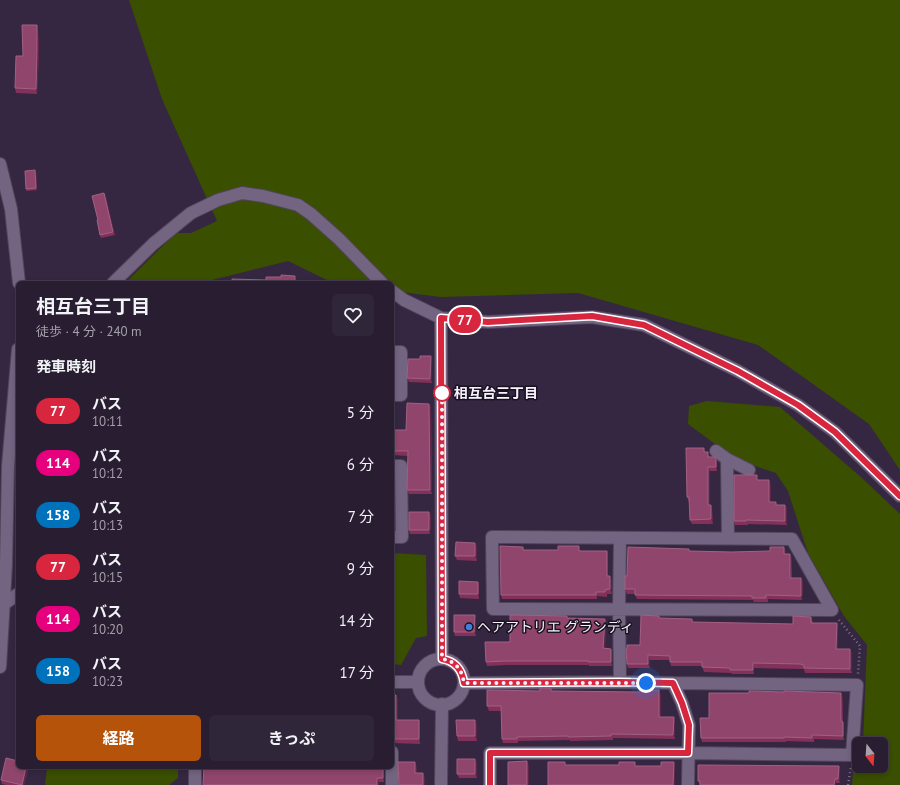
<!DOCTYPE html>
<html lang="ja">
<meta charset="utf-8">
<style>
:root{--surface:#281d31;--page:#302639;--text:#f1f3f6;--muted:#a5a2ab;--line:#443b4d;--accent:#b45309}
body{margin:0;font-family:"PT Sans","Noto Sans JP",sans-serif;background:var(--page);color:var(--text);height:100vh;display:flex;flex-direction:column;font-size:15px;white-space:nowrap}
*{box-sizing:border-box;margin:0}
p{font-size:13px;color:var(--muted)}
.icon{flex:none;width:22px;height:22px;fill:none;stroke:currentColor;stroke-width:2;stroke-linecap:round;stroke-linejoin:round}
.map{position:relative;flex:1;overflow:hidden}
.details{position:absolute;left:16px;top:281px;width:378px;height:488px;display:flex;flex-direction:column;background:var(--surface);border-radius:6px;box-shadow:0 2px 6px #0003,0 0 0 1px var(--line)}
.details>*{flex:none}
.badge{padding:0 8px;border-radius:13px;font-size:14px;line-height:26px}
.needle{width:26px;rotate:163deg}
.fabs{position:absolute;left:852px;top:737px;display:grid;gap:8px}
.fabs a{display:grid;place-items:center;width:36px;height:36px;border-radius:6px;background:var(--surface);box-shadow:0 2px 6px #0003,0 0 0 1px var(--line);font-size:20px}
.you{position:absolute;width:20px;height:20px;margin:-10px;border:3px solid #fff;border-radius:50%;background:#1a73e8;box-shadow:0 0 0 6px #1a73e833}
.map>.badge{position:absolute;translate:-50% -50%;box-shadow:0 0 0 2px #fff}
h2{padding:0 20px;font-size:15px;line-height:36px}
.round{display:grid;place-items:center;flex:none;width:42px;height:42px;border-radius:6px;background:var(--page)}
.headline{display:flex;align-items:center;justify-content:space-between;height:68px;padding:0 20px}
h1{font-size:19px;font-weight:700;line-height:30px}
.primary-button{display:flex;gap:8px;margin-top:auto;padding:8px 20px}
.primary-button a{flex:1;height:46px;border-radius:6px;background:var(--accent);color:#fff;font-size:16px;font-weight:700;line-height:46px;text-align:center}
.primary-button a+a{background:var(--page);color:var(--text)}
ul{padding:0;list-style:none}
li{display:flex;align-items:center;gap:12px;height:52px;padding:0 20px}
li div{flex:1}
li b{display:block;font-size:15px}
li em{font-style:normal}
li .badge{min-width:44px;font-weight:700;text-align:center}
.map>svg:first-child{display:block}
.green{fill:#3a4f00}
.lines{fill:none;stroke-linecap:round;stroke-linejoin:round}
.minor-casing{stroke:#51455b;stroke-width:14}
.path{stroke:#7f7489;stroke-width:2.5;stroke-dasharray:1 3;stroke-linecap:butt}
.minor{stroke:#736482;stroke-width:12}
.wall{fill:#84315a}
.shaded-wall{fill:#5f2549}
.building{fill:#90466c;stroke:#a06183}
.line-casing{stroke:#fff;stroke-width:9}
.line{stroke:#d7263d;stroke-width:6}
.walk{stroke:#f8f1ff;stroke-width:4;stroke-dasharray:0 7.2}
.stop-dot{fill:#fff;stroke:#d7263d;stroke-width:2}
.shop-dot{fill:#3f7fe0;stroke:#19131f;stroke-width:1.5}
.labels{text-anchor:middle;stroke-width:3;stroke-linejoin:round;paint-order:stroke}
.stop-label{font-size:14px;font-weight:bold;fill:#f8f1ff;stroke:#19131f;text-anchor:start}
.poi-label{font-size:14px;fill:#f8f1ff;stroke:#19131f;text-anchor:start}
</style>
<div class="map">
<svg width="900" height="785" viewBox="0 0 900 785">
<rect width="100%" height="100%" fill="#352741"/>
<!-- green -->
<path class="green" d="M129,0H900V470L869,424L758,345L578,293L441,297L392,291V283H333L288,261L200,283H125L176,233H191L217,221L162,99Z
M707,401L780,407L862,478L900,514V785H852L854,761L859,760V766H881V744H863L867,645L844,616L808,553L788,491L776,473L735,459L688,424L689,406Z
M392,553L426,555L427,636L416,638L401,665L392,664Z
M49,767H178V778L169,785H45L47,768Z"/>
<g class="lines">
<!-- minor casing -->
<g class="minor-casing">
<path id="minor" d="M0,164L11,209L19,283
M113,283L153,244L191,213L218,200L242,193L263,196L298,205L311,214L339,239L382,283
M392,291L404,300L441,318L488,322L592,317L644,325L738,371L798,405L835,432L900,496
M441,318L442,659
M392,352H401V395H392
M716,451L727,459L749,470
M727,459L728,538
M392,466H401L402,537H392
M492,537L792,539L832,610L493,609Z
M620,538L619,610L620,682
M0,605L4,604L18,594
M418 682a23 23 0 1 1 46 0a23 23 0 1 1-46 0Z
M0,667L6,565L8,466L18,349
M392,682H418
M464,683L620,682L673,683L682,703L689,725L688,785
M392,752V785
M195,767V785
M441,785L442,704
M490,785V753H688L852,755L857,685L673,683"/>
</g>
<!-- path -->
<path class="path" d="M839,620L860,646L858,674
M848,785L851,767"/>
<!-- minor -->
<use href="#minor" class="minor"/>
</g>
<!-- wall -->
<path class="wall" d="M37,25L38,29L39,53L37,94L16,93L15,88L23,56Z
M35,170L36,172L37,190L27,191L26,189Z
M104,193L115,235L101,238L100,235L98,220Z
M432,360V383L409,382L407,378Z
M429,404L431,408L432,494H409L407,490L408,456L392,455V430H406Z
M704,448L705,452L710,457H716L717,461V471H710V505H711L712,509L713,524H692L690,520V502H689L687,497Z
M758,479V480L771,485V502L777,505H785L787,509V525L748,524V525H735L734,521Z
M429,512L431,516L430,534H410L409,530Z
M475,543L477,547V561L457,560L455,556Z
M523,547L524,550H580V551L608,555V576L612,581V594H607V597L597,596V599H502L501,595Z
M690,551L731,552L786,551V554L792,558V578H801L803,582L802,600L768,599V602H754L753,600L637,599L635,594H627L625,589L627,576Z
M478,582L479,586V599L460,598L459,594Z
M811,617L813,623H837L838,628V649H850L852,653V673H805L804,669H802L754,668V674H732L731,673L704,672L702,666H671L670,660H650V668H628L627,664L659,618L692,619L693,622L793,624Z
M568,618L605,619L606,624L605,648L611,649L612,653V666H589V665H507L487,666L486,662L510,642Z
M476,620V636H455L454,632Z
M540,691H552L661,695V717H674L675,722V739L613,738V740L570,741V740L518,741V743H503L502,739L501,711H489L487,706Z
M392,695L398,699V720H419L420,724V744L392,743Z
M843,698V722L844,726V740L814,739V742L786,741V742H702L701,738L709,718Z
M477,724V741H458L457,736Z
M477,763V778H459L457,774Z
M839,766L840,770V783H836V785H700L698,781Z
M29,767L24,785H6L2,784L1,780Z
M384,767V782H379V785H203Z"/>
<!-- shaded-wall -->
<path class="shaded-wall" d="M37,25L38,29L39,53L37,94L36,89Z
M35,170L36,172L37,190L36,188Z
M104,193L106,196L115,235L113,232Z
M431,356L432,360V383L430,379Z
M429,404L431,408L432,494L430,490Z
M716,457L717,461V471L716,467Z
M708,467L710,471V509L708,505Z
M392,477L394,481V495L392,491Z
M769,480L771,485V506L769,502Z
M711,505L712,509L713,524L711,519Z
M785,505L787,509V525L785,521Z
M429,512L431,516L430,534L429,530Z
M475,543L477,547V561L475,556Z
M784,547L786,551V558L784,554Z
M607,551L608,555V581L607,576Z
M790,554L792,558L791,582L790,578Z
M610,576L612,581V594L610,589Z
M801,578L803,582L802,600L801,596Z
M478,582L479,586V599L478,594Z
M475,615L476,620V636L474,632Z
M605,619L606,624L605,653L603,648Z
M837,623L838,628V653L836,649Z
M611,649L612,653V666L611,662Z
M850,649L852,653V673L850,669Z
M648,655L650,660V668L648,664Z
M753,663L754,668V674L753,670Z
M659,690L661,695V721L659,717Z
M841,693L843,698L842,726L841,721Z
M396,695L398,699V724L396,720Z
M674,717L675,722V739L673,735Z
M419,720L420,724V744L419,739Z
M475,720L477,724V741L475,736Z
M843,722L844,726V740L843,736Z
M475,759L477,763V778L475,774Z
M527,761L529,766V785H527Z
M415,762L417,767V778L415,773Z
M674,762L675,766V785H673Z
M839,766L840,770V783L838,779Z
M26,767H29L24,785H22Z
M383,767H384V782L383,778Z
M423,773L425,778V785H423Z
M377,778L379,782V785H377Z
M835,779L836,783V785H834Z"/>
<!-- building -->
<path class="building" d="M22,25H37V49L36,89L15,88L16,56H23Z
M35,170L36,188L26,189L25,171Z
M104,193L113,232L100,235L97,220H98L92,196Z
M281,275L295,276V281L332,282V283H232V279L266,280V277H281Z
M420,356H431L430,379L407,378L408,359H420Z
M407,403L429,404L430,490H407L408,451H392V430H406Z
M686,448H704V452H708V457H716V467H708V505H711V519L690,520L689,497H687Z
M734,475H757V480H769V502H776V505H785V521L746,520V521H734Z
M409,512H429V530H409Z
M456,542L475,543V556H455Z
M500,546L523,547V550H558V546H579V551H607V576H610V589L605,590V592H596V595H501Z
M628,547L689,549V551L731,552L770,551V547H784V554H790V578H801V596L766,595V598H752V596L635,595V589H625V576H627Z
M459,581L478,582V594H459Z
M454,615H475L474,632H454Z
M510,615L567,616V618L605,619L603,648L611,649V662H588V661H505L486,662L485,642H510Z
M641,615L659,616V618L692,619V622L793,624V616L811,617V623H837L836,649H850V669L804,668V665L800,664L753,663V670H730V668L702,667V662H670V656L648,655V664H627L626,649H627V645H640Z
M540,688H551V691L639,692V691L659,690V717H674L673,735L611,734V736L568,737V736L517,737V739H502L501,706H487V690L540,691Z
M749,691L784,692V691L841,693V721L843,722V736L812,735V738L784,737V738H701L700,718H709V693H749Z
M392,695H396V720H419V739H392Z
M456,720H475V736H457Z
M6,758L18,761V767H26L22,785L1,780Z
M457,759H475V774H457Z
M527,761V785H508V762Z
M398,762H415V773H423V785H399Z
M548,762H565V765H619V762H635V766H661V762H674L673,785H548Z
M698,765L839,766L838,779H835L834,785H700V781H698Z
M204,767H383V778H377V785H203Z"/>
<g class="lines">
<!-- line casing -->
<g class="line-casing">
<path id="line" d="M490,785V753H688L689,725L682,703L673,683L620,682L464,683C462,669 455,661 442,659L441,318L488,322L592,316L644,325L738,371L798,405L835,432L900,496"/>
</g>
<!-- line -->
<use href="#line" class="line"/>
<!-- walk -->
<path class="walk" d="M442,393V387V659C455,661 462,669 464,683H646"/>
</g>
<!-- markers -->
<circle class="stop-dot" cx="442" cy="393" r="8"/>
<circle class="shop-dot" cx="469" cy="627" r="4"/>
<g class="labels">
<!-- stop labels -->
<g class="stop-label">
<text x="454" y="398">相互台三丁目</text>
</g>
<!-- poi labels -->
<g class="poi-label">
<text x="477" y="632">ヘアアトリエ グランディ</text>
</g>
</g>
</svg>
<div class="fabs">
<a><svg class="needle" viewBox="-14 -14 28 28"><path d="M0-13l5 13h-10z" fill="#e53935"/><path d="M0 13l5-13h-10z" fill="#a5a2ab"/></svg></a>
</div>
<div class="you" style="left:646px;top:683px"></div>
<b class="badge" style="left:465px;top:320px;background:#d7263d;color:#fff">77</b>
<section class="details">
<div class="headline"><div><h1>相互台三丁目</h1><p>徒歩 · 4 分 · 240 m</p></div><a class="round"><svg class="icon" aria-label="heart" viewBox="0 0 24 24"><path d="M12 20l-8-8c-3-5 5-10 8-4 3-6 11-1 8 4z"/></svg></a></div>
<h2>発車時刻</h2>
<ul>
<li><span class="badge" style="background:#d7263d;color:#fff">77</span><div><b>バス</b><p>10:11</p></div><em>5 分</em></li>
<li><span class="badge" style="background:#e6007e;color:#fff">114</span><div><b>バス</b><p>10:12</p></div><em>6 分</em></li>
<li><span class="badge" style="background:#0072bc;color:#fff">158</span><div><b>バス</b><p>10:13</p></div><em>7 分</em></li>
<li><span class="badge" style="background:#d7263d;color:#fff">77</span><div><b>バス</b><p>10:15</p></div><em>9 分</em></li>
<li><span class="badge" style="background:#e6007e;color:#fff">114</span><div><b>バス</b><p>10:20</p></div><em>14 分</em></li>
<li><span class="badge" style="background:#0072bc;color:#fff">158</span><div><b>バス</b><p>10:23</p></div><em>17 分</em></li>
</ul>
<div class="primary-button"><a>経路</a><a>きっぷ</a></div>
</section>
</div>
